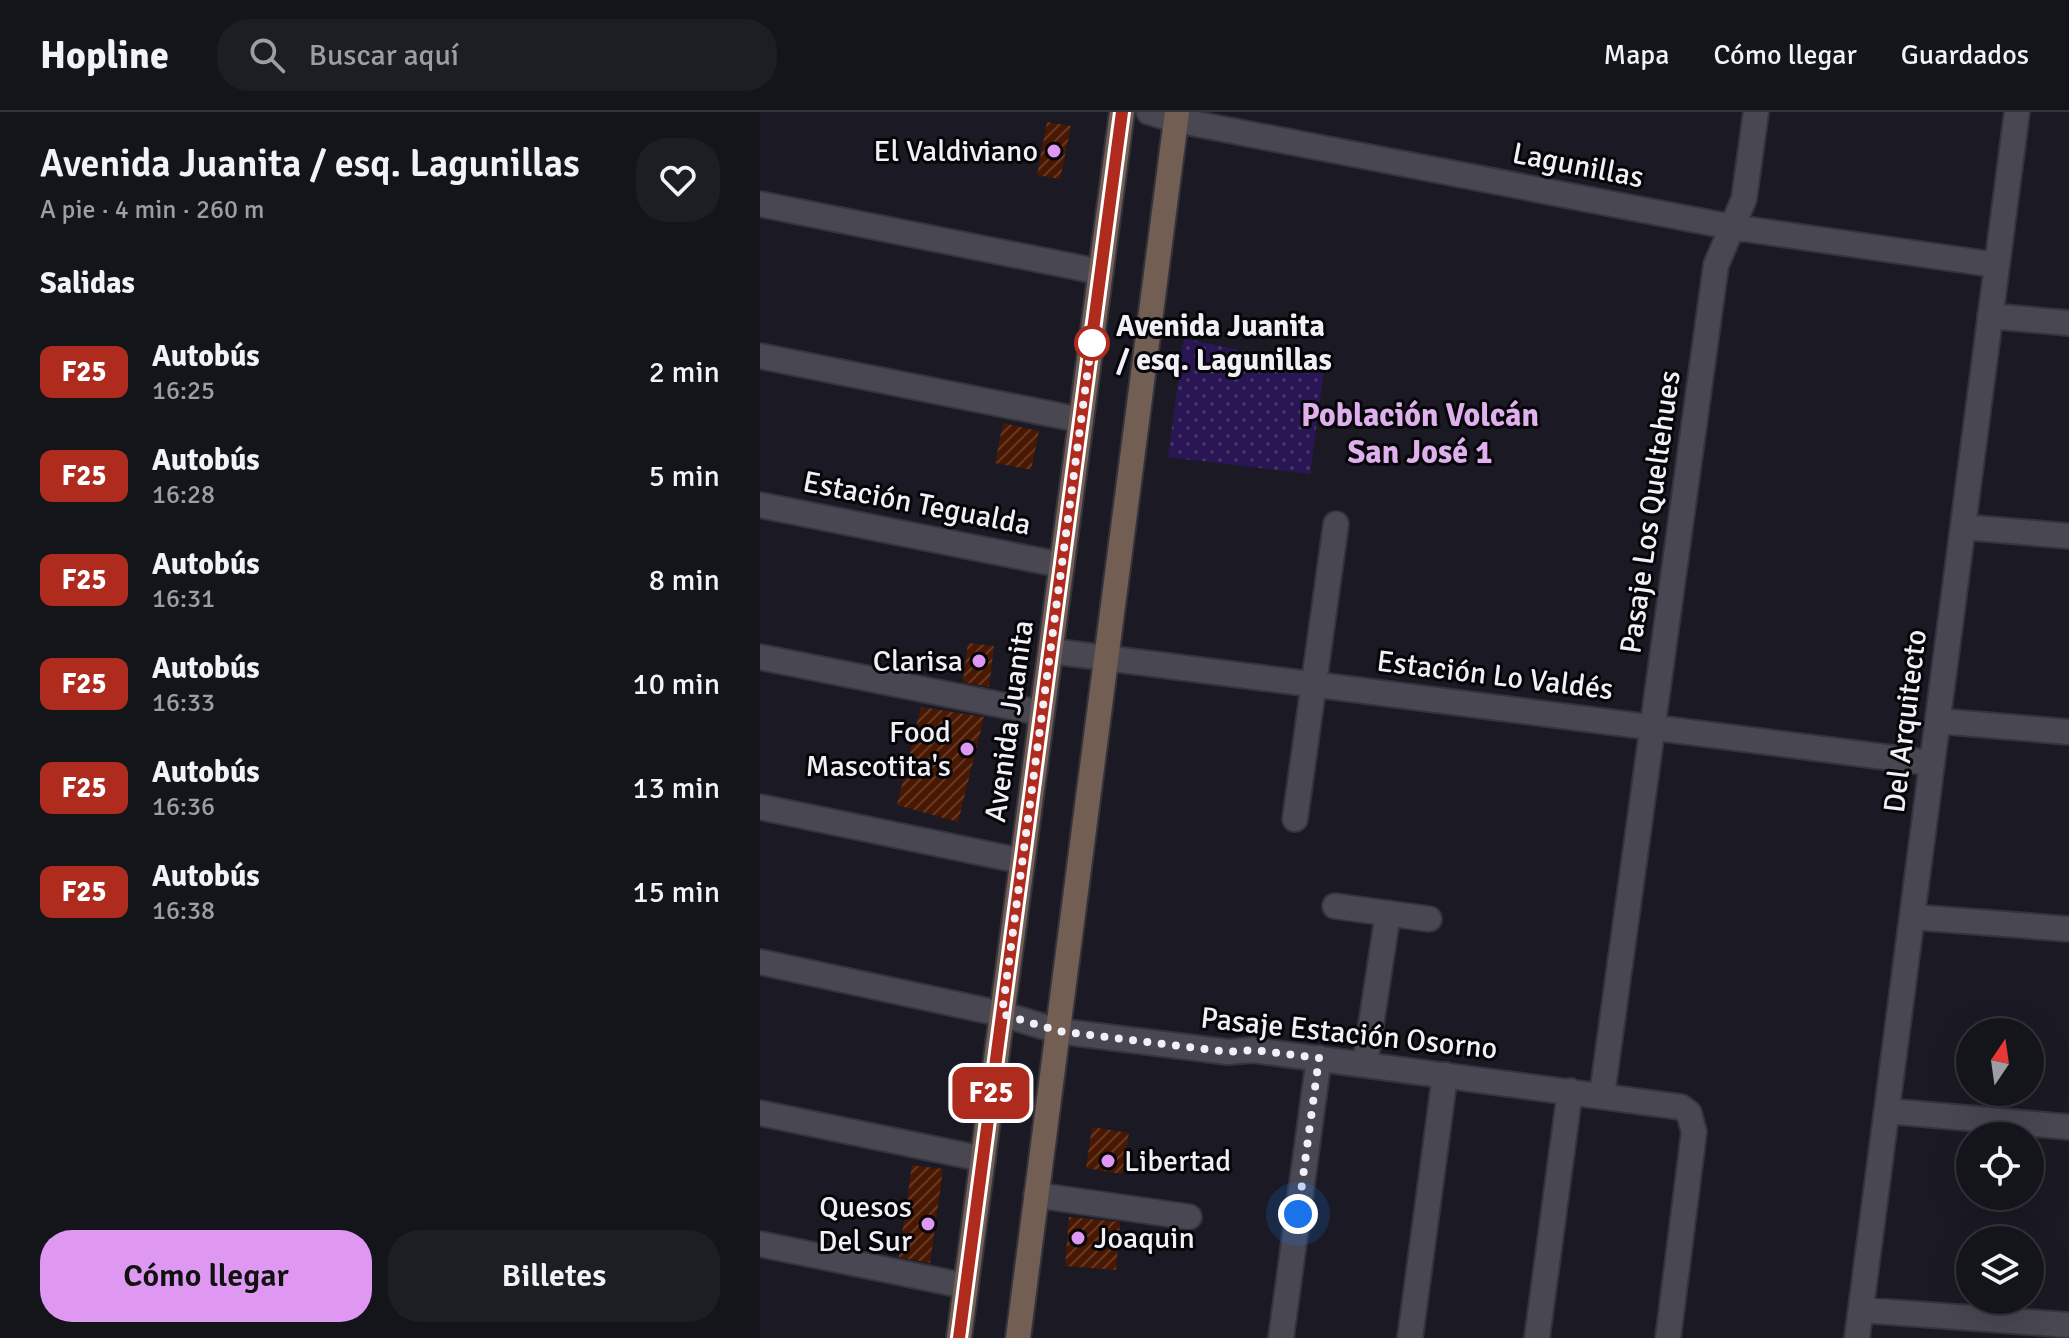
<!DOCTYPE html>
<html lang="es">
<meta charset="utf-8">
<style>
:root{--surface:#14141b;--page:#1d1d24;--text:#f1f3f6;--muted:#9d9ea3;--line:#33333a;--accent:#df98f2}
body{margin:0;font-family:Signika,sans-serif;background:var(--page);color:var(--text);height:100vh;display:flex;flex-direction:column;font-size:30px;white-space:nowrap}
*{box-sizing:border-box;margin:0}
p{font-size:26px;color:var(--muted)}
.icon{flex:none;width:44px;height:44px;fill:none;stroke:currentColor;stroke-width:2;stroke-linecap:round;stroke-linejoin:round}
.map{position:relative;flex:1;overflow:hidden}
.panel{display:flex;flex-direction:column;background:var(--surface);width:760px}
.panel>*{flex:none}
.badge{padding:0 16px;border-radius:12px;font-size:28px;line-height:52px}
.needle{width:52px;rotate:13deg}
.buttons{position:absolute;left:1196px;top:906px;display:grid;gap:16px}
.buttons a{display:grid;place-items:center;width:88px;height:88px;border-radius:50%;background:var(--surface);box-shadow:0 8px 32px #0002,0 0 0 2px var(--line);font-size:40px}
.you{position:absolute;width:40px;height:40px;margin:-20px;border:6px solid #fff;border-radius:50%;background:#1a73e8;box-shadow:0 0 0 12px #1a73e833}
.map>.badge{position:absolute;translate:-50% -50%;box-shadow:0 0 0 4px #fff}
h2{padding:0 40px;font-size:30px;line-height:72px}
.round{display:grid;place-items:center;flex:none;width:84px;height:84px;border-radius:32px;background:var(--page)}
.overview{display:flex;align-items:center;justify-content:space-between;height:136px;padding:0 40px}
h1{font-size:38px;font-weight:600;line-height:60px}
.primary-button{display:flex;gap:16px;margin-top:auto;padding:16px 40px}
.primary-button a{flex:1;height:92px;border-radius:32px;background:var(--accent);color:#111;font-size:32px;font-weight:600;line-height:92px;text-align:center}
.primary-button a+a{background:var(--page);color:var(--text)}
ul{padding:0;list-style:none}
li{display:flex;align-items:center;gap:24px;height:104px;padding:0 40px}
li div{flex:1}
li b{display:block;font-size:30px}
li em{font-style:normal}
li .badge{min-width:88px;font-weight:700;text-align:center}
header{display:flex;align-items:center;gap:48px;box-sizing:border-box;height:112px;padding:0 40px;background:var(--surface);border-bottom:2px solid var(--line)}
header strong{font-size:38px}
nav{display:flex;gap:44px;margin-inline-start:auto;font-size:28px}
.search{width:560px;height:72px;background:var(--page);display:flex;align-items:center;gap:20px;box-sizing:border-box;padding:0 28px;border-radius:32px;color:var(--muted);font-size:30px}
main{display:flex;flex:1;min-height:0}
.map>svg:first-child{display:block}
.grass{fill:url(#grass-dots)}
.building{fill:url(#building-hatch)}
.lines{fill:none;stroke-linecap:round;stroke-linejoin:round}
.minor-casing{stroke:#35343c;stroke-width:28}
.secondary-casing{stroke:#35343c;stroke-width:28}
.minor{stroke:#484752;stroke-width:24}
.secondary{stroke:#735e54;stroke-width:24}
.line-casing{stroke:#fff;stroke-width:18}
.line{stroke:#af2b1e;stroke-width:12}
.walk{stroke:#f1f0f7;stroke-width:8;stroke-dasharray:0 14.4}
.poi-dot{fill:#df98f2;stroke:#060609;stroke-width:3}
.stop-dot{fill:#fff;stroke:#af2b1e;stroke-width:4}
.labels{text-anchor:middle;stroke-width:6;stroke-linejoin:round;paint-order:stroke}
.poi-label{font-size:30px;fill:#f1f0f7;stroke:#060609;text-anchor:end}
.street-label{font-size:30px;fill:#f1f0f7;stroke:#060609}
.stop-label{font-size:30px;font-weight:bold;fill:#f1f0f7;stroke:#060609;text-anchor:start}
.neighbourhood-label{font-size:32px;font-weight:bold;fill:#e0afed;stroke:#060609}
</style>
<header>
<strong>Hopline</strong>
<div class="search"><svg class="icon" aria-label="search" viewBox="0 0 24 24"><circle cx="10" cy="10" r="6"/><path d="M15 15l6 6"/></svg>Buscar aquí</div>
<nav><a>Mapa</a><a>Cómo llegar</a><a>Guardados</a></nav>
</header>
<main>
<section class="panel">
<div class="overview"><div><h1>Avenida Juanita / esq. Lagunillas</h1><p>A pie · 4 min · 260 m</p></div><a class="round"><svg class="icon" aria-label="heart" viewBox="0 0 24 24"><path d="M12 20l-8-8c-3-5 5-10 8-4 3-6 11-1 8 4z"/></svg></a></div>
<h2>Salidas</h2>
<ul>
<li><span class="badge" style="background:#af2b1e;color:#fff">F25</span><div><b>Autobús</b><p>16:25</p></div><em>2 min</em></li>
<li><span class="badge" style="background:#af2b1e;color:#fff">F25</span><div><b>Autobús</b><p>16:28</p></div><em>5 min</em></li>
<li><span class="badge" style="background:#af2b1e;color:#fff">F25</span><div><b>Autobús</b><p>16:31</p></div><em>8 min</em></li>
<li><span class="badge" style="background:#af2b1e;color:#fff">F25</span><div><b>Autobús</b><p>16:33</p></div><em>10 min</em></li>
<li><span class="badge" style="background:#af2b1e;color:#fff">F25</span><div><b>Autobús</b><p>16:36</p></div><em>13 min</em></li>
<li><span class="badge" style="background:#af2b1e;color:#fff">F25</span><div><b>Autobús</b><p>16:38</p></div><em>15 min</em></li>
</ul>
<div class="primary-button"><a>Cómo llegar</a><a>Billetes</a></div>
</section>
<div class="map">
<svg width="1309" height="1226" viewBox="0 0 1309 1226">
<defs>
<pattern id="grass-dots" width="8" height="8" patternUnits="userSpaceOnUse" patternTransform="scale(2)"><rect width="8" height="8" fill="#2a1654"/><path d="M2 2h.1M6 6h.1" fill="none" stroke="#49386d" stroke-width="1.8" stroke-linecap="round"/></pattern>
<pattern id="building-hatch" width="6" height="6" patternUnits="userSpaceOnUse" patternTransform="scale(2)"><rect width="6" height="6" fill="#4a1700"/><path d="M-1 1l2-2M0 6l6-6M5 7l2-2" fill="none" stroke="#653926"/></pattern>
</defs>
<rect width="100%" height="100%" fill="#1b1a24"/>
<!-- grass -->
<path class="grass" d="M424,226L564,258L550,362L408,345Z"/>
<!-- building -->
<path class="building" d="M287,10L311,14L300,67L277,63Z
M243,311L279,319L271,358L235,351Z
M208,531L234,534L229,575L203,570Z
M161,595L224,605L198,710L137,693Z
M332,1015L369,1021L362,1062L326,1056Z
M152,1053L183,1057L170,1151L139,1145Z
M309,1105L360,1110L356,1158L305,1154Z"/>
<g class="lines">
<!-- minor casing -->
<g class="minor-casing">
<path id="minor" d="M389,0L416,8L972,115L1237,153
M0,92L341,160
M1230,204L1309,211
M0,244L321,308
M0,393L302,453
M1203,415L1309,424
M291,539L1172,651
M0,545L282,601
M1178,609L1309,620
M0,695L262,749
M535,707L576,412
M575,794L669,807
M1152,805L1309,817
M0,850L242,902L298,919L468,940L493,938L921,995L929,1001L934,1020L908,1226
M605,952L628,801
M842,983L956,153L984,87L996,0
M1127,999L1309,1015
M0,1001L223,1047
M276,1083L429,1105
M0,1132L206,1174
M1101,1198L1309,1213
M521,1226L559,946
M650,1226L685,963
M777,1226L810,979
M1097,1226L1257,0"/>
</g>
<!-- secondary casing -->
<g class="secondary-casing">
<path id="secondary" d="M199,1226L362,0
M258,1226L417,0"/>
</g>
<!-- minor -->
<use href="#minor" class="minor"/>
<!-- secondary -->
<use href="#secondary" class="secondary"/>
</g>
<g class="lines">
<!-- line casing -->
<g class="line-casing">
<path id="line" d="M199,1226L362,0"/>
</g>
<!-- line -->
<use href="#line" class="line"/>
<!-- walk -->
<path class="walk" d="M332,231L333,219L242,902L298,919L468,940L493,938L559,946L538,1102"/>
</g>
<!-- markers -->
<g class="poi-dot">
<circle cx="294" cy="39" r="8"/>
<circle cx="219" cy="549" r="8"/>
<circle cx="207" cy="637" r="8"/>
<circle cx="348" cy="1049" r="8"/>
<circle cx="168" cy="1112" r="8"/>
<circle cx="318" cy="1126" r="8"/>
</g>
<circle class="stop-dot" cx="332" cy="231" r="16"/>
<g class="labels">
<!-- poi labels -->
<g class="poi-label">
<text x="278" y="49">El Valdiviano</text>
<text x="203" y="559">Clarisa</text>
<text x="191" y="630">Food<tspan x="191" dy="34">Mascotita's</tspan></text>
<text x="364" y="1059" text-anchor="start">Libertad</text>
<text x="152" y="1105">Quesos<tspan x="152" dy="34">Del Sur</tspan></text>
<text x="334" y="1136" text-anchor="start">Joaquin</text>
</g>
<!-- street labels -->
<g class="street-label">
<text transform="translate(818 53) rotate(11)" y="10">Lagunillas</text>
<text transform="translate(157 391) rotate(11)" y="10">Estación Tegualda</text>
<text transform="translate(890 400) rotate(-82)" y="10">Pasaje Los Queltehues</text>
<text transform="translate(735 563) rotate(7)" y="10">Estación Lo Valdés</text>
<text transform="translate(249 609) rotate(-82)" y="10">Avenida Juanita</text>
<text transform="translate(1145 609) rotate(-83)" y="10">Del Arquitecto</text>
<text transform="translate(589 921) rotate(6)" y="10">Pasaje Estación Osorno</text>
</g>
<!-- stop labels -->
<g class="stop-label">
<text x="356" y="224">Avenida Juanita<tspan x="356" dy="34">/ esq. Lagunillas</tspan></text>
</g>
<!-- neighbourhood labels -->
<g class="neighbourhood-label">
<text x="660" y="314">Población Volcán<tspan x="660" dy="37">San José 1</tspan></text>
</g>
</g>
</svg>
<div class="buttons">
<a><svg class="needle" viewBox="-14 -14 28 28"><path d="M0-13l5 13h-10z" fill="#e53935"/><path d="M0 13l5-13h-10z" fill="#9d9ea3"/></svg></a>
<a><svg class="icon" aria-label="locate" viewBox="0 0 24 24"><circle cx="12" cy="12" r="6"/><path d="M12 2v4M12 18v4M2 12h4M18 12h4"/></svg></a>
<a><svg class="icon" aria-label="layers" viewBox="0 0 24 24"><path d="M12 4l9 5-9 5-9-5zM3 14l9 5 9-5"/></svg></a>
</div>
<div class="you" style="left:538px;top:1102px"></div>
<b class="badge" style="left:231px;top:981px;background:#af2b1e;color:#fff">F25</b>
</div>
</main>
